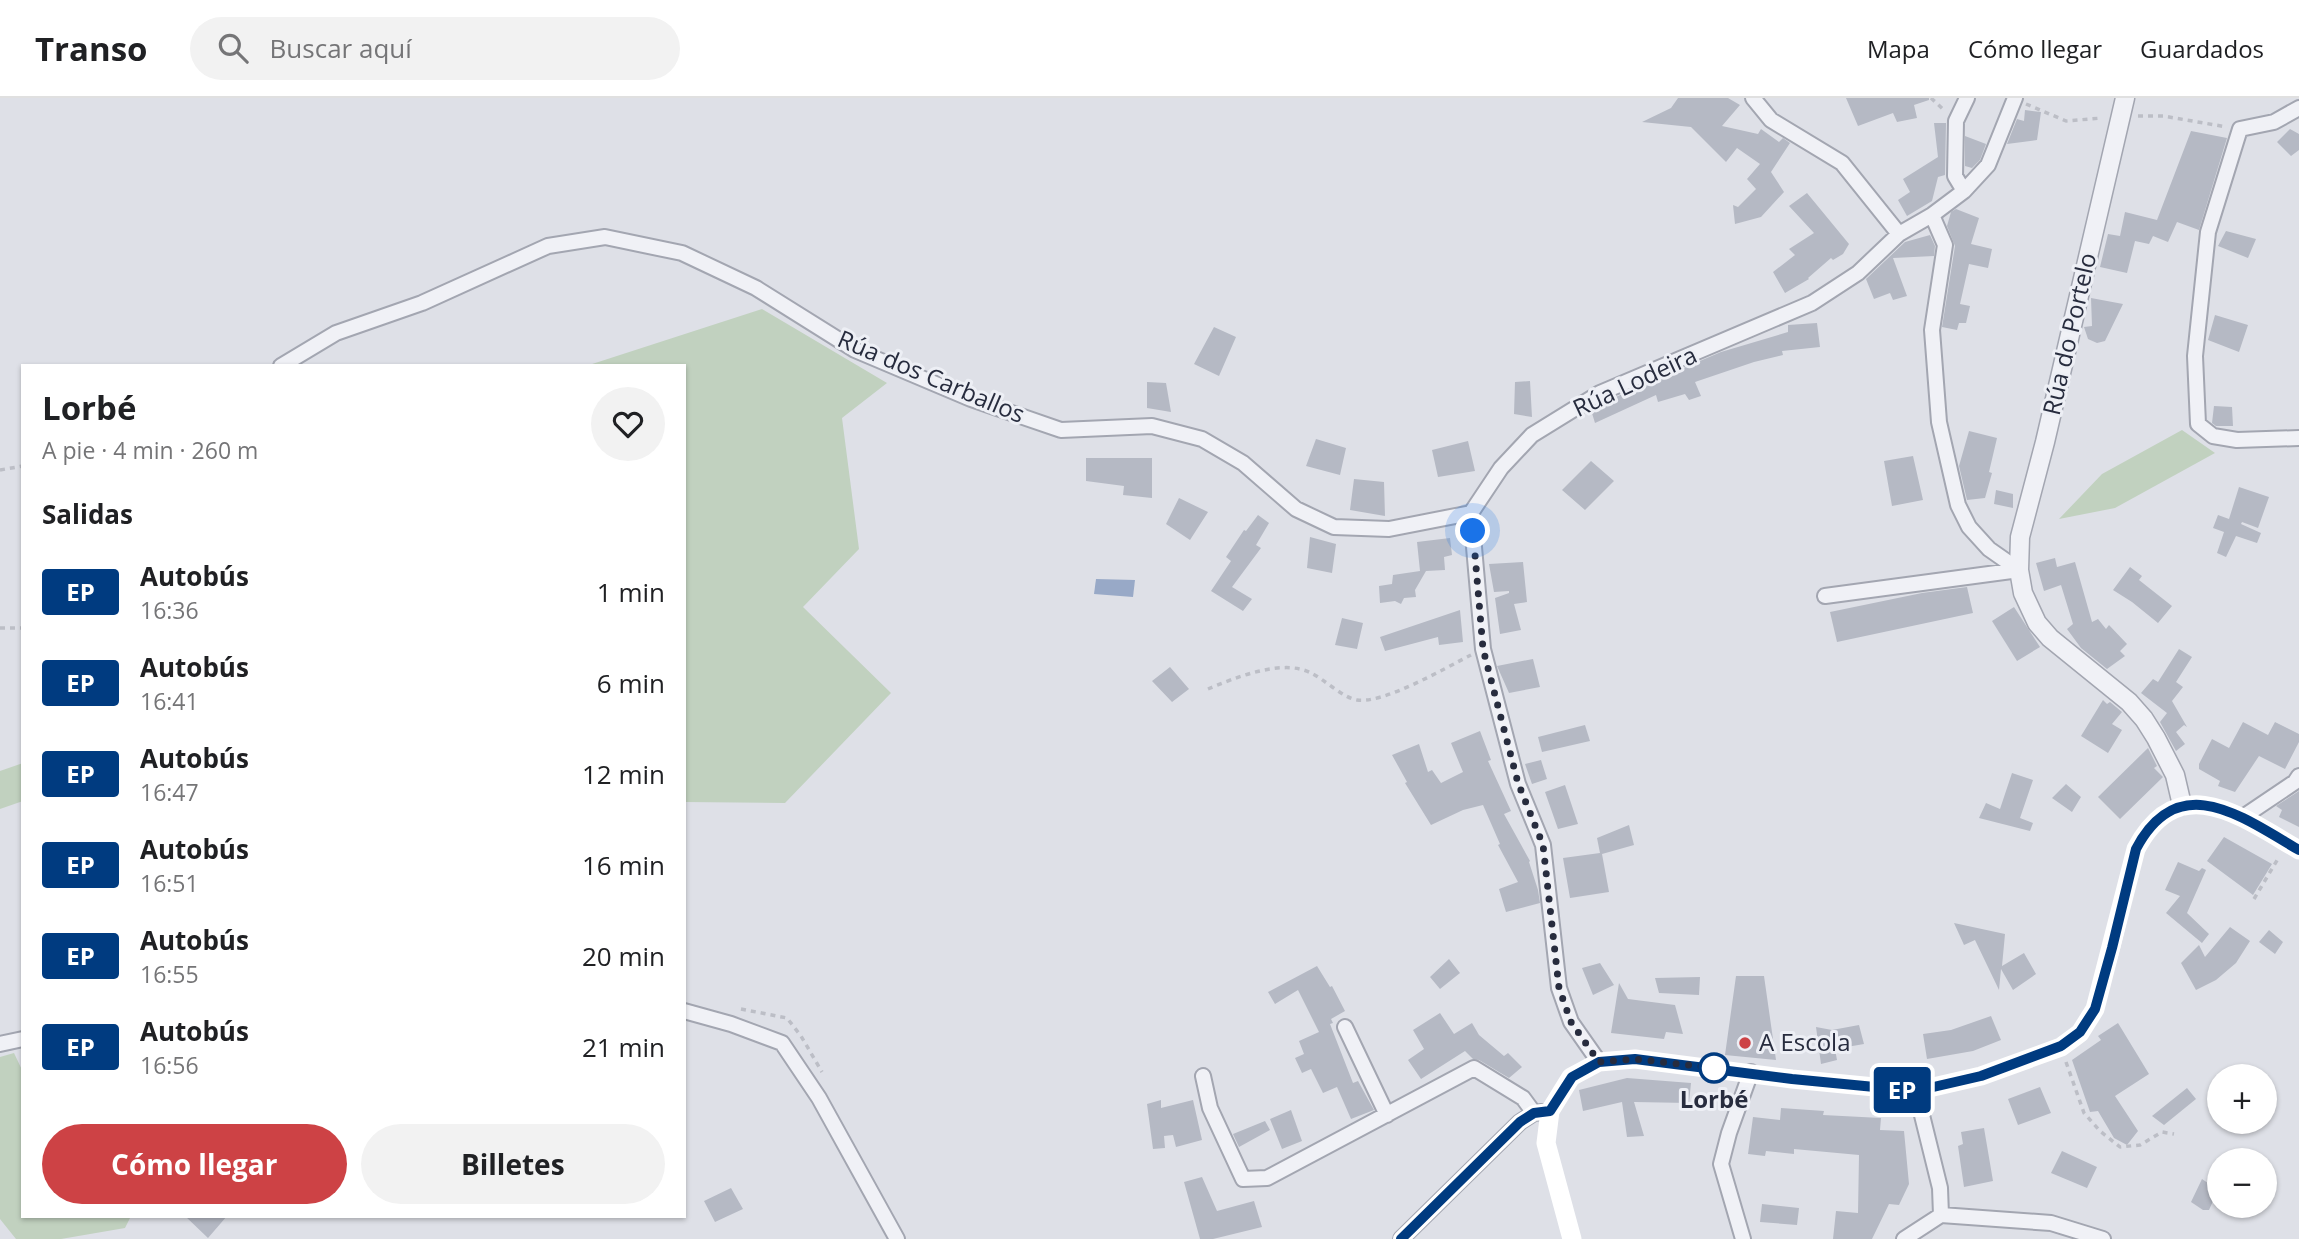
<!DOCTYPE html>
<html lang="es">
<meta charset="utf-8">
<style>
:root{--surface:#fff;--page:#f2f2f2;--text:#202124;--muted:#757577;--line:#e0e0e0;--accent:#cd4245}
body{margin:0;font-family:"Open Sans",sans-serif;background:var(--page);color:var(--text);height:100vh;display:flex;flex-direction:column;font-size:26px;white-space:nowrap}
*{box-sizing:border-box;margin:0}
p{font-size:23px;color:var(--muted)}
.icon{flex:none;width:38px;height:38px;fill:none;stroke:currentColor;stroke-width:2;stroke-linecap:round;stroke-linejoin:round}
.map{position:relative;flex:1;overflow:hidden}
.panel{position:absolute;left:21px;top:266px;width:665px;height:854px;display:flex;flex-direction:column;background:var(--surface);border-radius:0px;box-shadow:0 2px 5px #0004}
.panel>*{flex:none}
.badge{padding:0 14px;border-radius:5px;font-size:24px;line-height:46px}
.tools{position:absolute;left:2207px;top:966px;display:grid;gap:14px}
.tools a{display:grid;place-items:center;width:70px;height:70px;border-radius:50%;background:var(--surface);box-shadow:0 2px 5px #0004;font-size:35px}
.you{position:absolute;width:35px;height:35px;margin:-18px;border:5px solid #fff;border-radius:50%;background:#1a73e8;box-shadow:0 0 0 10px #1a73e833}
.map>.badge{position:absolute;translate:-50% -50%;box-shadow:0 0 0 4px #fff}
h2{padding:0 21px;font-size:26px;line-height:63px}
.round{display:grid;place-items:center;flex:none;width:74px;height:74px;border-radius:37px;background:var(--page)}
.overview{display:flex;align-items:center;justify-content:space-between;height:119px;padding:0 21px}
h1{font-size:33px;font-weight:700;line-height:52px}
.cta{display:flex;gap:14px;margin-top:auto;padding:14px 21px}
.cta a{flex:1;height:80px;border-radius:42px;background:var(--accent);color:#fff;font-size:28px;font-weight:700;line-height:80px;text-align:center}
.cta a+a{background:var(--page);color:var(--text)}
ul{padding:0;list-style:none}
li{display:flex;align-items:center;gap:21px;height:91px;padding:0 21px}
li div{flex:1}
li b{display:block;font-size:26px}
li em{font-style:normal}
li .badge{min-width:77px;font-weight:700;text-align:center}
header{display:flex;align-items:center;gap:42px;box-sizing:border-box;height:98px;padding:0 35px;background:var(--surface);border-bottom:2px solid var(--line)}
header strong{font-size:33px}
nav{display:flex;gap:38px;margin-inline-start:auto;font-size:24px}
.search{width:490px;height:63px;background:var(--page);display:flex;align-items:center;gap:18px;box-sizing:border-box;padding:0 24px;border-radius:38px;color:var(--muted);font-size:26px}
.map>svg:first-child{display:block}
.green{fill:#c1d1bf}
.water{fill:#98a9c7}
.building{fill:#b5b9c4}
.lines{fill:none;stroke-linecap:round;stroke-linejoin:round}
.minor-casing{stroke:#a3a6b1;stroke-width:18}
.tertiary-casing{stroke:#a3a6b1;stroke-width:21}
.path{stroke:#bcbec6;stroke-width:3.5;stroke-dasharray:5 5;stroke-linecap:butt}
.minor{stroke:#f0f1f6;stroke-width:14}
.tertiary{stroke:#f0f1f6;stroke-width:18}
.secondary{stroke:#fff;stroke-width:19}
.line-casing{stroke:#fff;stroke-width:16}
.line{stroke:#003b80;stroke-width:10}
.walk{stroke:#272c3e;stroke-width:7;stroke-dasharray:0 12.6}
.poi-dot{fill:#cd4245;stroke:#edeff5;stroke-width:2.5}
.stop-dot{fill:#fff;stroke:#003b80;stroke-width:3.5}
.labels{text-anchor:middle;stroke-width:6;stroke-linejoin:round;paint-order:stroke}
.street-label{font-size:24px;fill:#272c3e;stroke:#edeff5}
.poi-label{font-size:24px;fill:#272c3e;stroke:#edeff5;text-anchor:start}
.stop-label{font-size:24px;font-weight:bold;fill:#272c3e;stroke:#edeff5}
</style>
<header>
<strong>Transo</strong>
<div class="search"><svg class="icon" aria-label="search" viewBox="0 0 24 24"><circle cx="10" cy="10" r="6"/><path d="M15 15l6 6"/></svg>Buscar aquí</div>
<nav><a>Mapa</a><a>Cómo llegar</a><a>Guardados</a></nav>
</header>
<div class="map">
<svg width="2299" height="1141" viewBox="0 0 2299 1141">
<rect width="100%" height="100%" fill="#dee0e7"/>
<!-- green -->
<path class="green" d="M762,211L887,285L842,320L859,451L803,509L891,595L785,705L684,704V268H586Z
M2182,332L2215,355L2115,410L2059,421L2102,376Z
M23,665V703L0,711V673Z
M14,955L23,974V1118H131L125,1130L61,1141H16L0,1121V959Z"/>
<!-- water -->
<path class="water" d="M1096,481L1135,482L1133,499L1094,496Z"/>
<!-- building -->
<path class="building" d="M1678,0H1728L1740,7L1722,28L1758,36L1761,31L1779,44L1783,40L1790,45L1771,74L1784,94L1761,119L1735,126L1733,107L1738,109L1756,91L1747,81L1760,66L1737,50L1726,64L1691,29L1642,24L1671,10Z
M1846,0H1929V2L1914,7L1917,20L1897,24L1893,15L1858,28Z
M2025,12L2041,14L2037,42L2007,46L2017,21L2024,23Z
M1934,25H1946L1945,77L1938,79L1932,103L1907,118L1898,102L1910,94L1903,81L1938,59Z
M2290,31L2299,36V52L2291,58L2277,44Z
M2191,33L2227,40L2199,132L2177,124L2168,144L2153,138L2149,146L2135,143L2127,175L2100,169L2108,136L2120,138L2125,114L2157,122Z
M1965,38L1986,46L1980,62L1972,70L1965,68Z
M1807,95L1849,146L1843,156L1833,162L1831,160L1808,180L1809,181L1785,195L1773,174L1795,157L1789,151L1814,135L1789,108Z
M1956,111L1979,120L1971,146L1992,151L1988,170L1969,166L1960,206L1970,208L1966,225H1959L1957,232L1942,229L1955,148L1947,128L1951,114Z
M2226,133L2256,141L2248,160L2218,148Z
M1930,137L1935,148L1934,158L1893,160L1907,198L1893,202L1890,195L1874,201L1866,181L1905,144Z
M2091,200L2123,206L2105,243L2097,245L2088,241L2084,229L2092,228Z
M2215,217L2248,227L2239,254L2208,242Z
M1817,225L1820,249L1782,253L1783,257L1754,264L1695,284L1701,298L1689,302L1685,296L1658,304L1656,297L1595,325L1591,312L1604,304L1721,254L1788,234V227Z
M1214,229L1236,239L1219,278L1194,266Z
M1530,283L1532,319L1514,316L1515,284Z
M1147,284L1166,285L1171,314L1147,310Z
M2214,308L2232,309L2233,328H2216L2212,325Z
M1969,333L1997,340L1989,374L1992,375L1985,400L1967,402L1959,368Z
M1316,341L1346,350L1340,377L1306,368Z
M1468,343L1475,373L1438,379L1432,352Z
M1913,358L1923,402L1892,408L1884,363Z
M1086,360H1152V400L1123,397L1124,388L1086,383Z
M1591,363L1614,383L1585,412L1562,392Z
M1354,381L1384,384L1385,418L1350,412Z
M2239,389L2269,399L2258,430L2242,424L2241,426L2261,435L2257,445L2236,438L2226,459L2217,455L2224,434L2213,430L2218,417L2229,421Z
M1996,392L2013,396V410L1994,406Z
M1179,400L1208,414L1190,442L1166,426Z
M1258,417L1269,425L1256,447L1261,450L1232,489L1252,501L1243,513L1211,493L1231,463L1226,459L1244,432L1246,433Z
M1310,439L1336,446L1332,475L1307,470Z
M1450,440L1452,457L1444,459L1445,472L1426,473L1415,492L1416,499L1404,500L1401,506L1395,503L1380,505L1379,488L1392,486L1393,477L1420,473L1417,444Z
M2055,460L2057,469L2075,464L2092,524L2098,521L2106,531L2109,527L2127,546L2120,553L2125,558L2107,571L2081,550L2067,531L2073,526L2061,487L2044,493L2036,465Z
M1523,464L1527,504L1514,506L1521,532L1500,536L1495,500L1509,495V493L1494,494L1489,466Z
M2130,469L2142,478L2139,482L2172,508L2158,525L2132,504L2113,492Z
M1967,489L1973,515L1837,544L1830,514L1922,495Z
M2014,509L2040,549L2017,563L1992,523Z
M1460,512L1463,544L1439,547L1438,539L1385,553L1380,539Z
M1342,520L1363,525L1357,551L1335,547Z
M2179,551L2192,559L2176,584L2183,589L2172,603L2187,629L2184,627L2176,634L2185,646L2176,653L2160,624L2167,615L2141,595L2153,581L2158,584Z
M1533,561L1540,589L1509,595L1497,568Z
M1170,569L1189,591L1172,604L1152,583Z
M2103,602L2107,606L2110,604L2122,614L2112,626L2122,632L2108,655L2081,638Z
M2243,624L2268,637L2275,624L2299,636V644L2285,671L2259,658L2235,694L2218,688L2220,683L2199,671V666L2212,641L2229,650Z
M1585,627L1590,643L1542,654L1538,639Z
M1480,633L1491,662L1488,663L1511,713L1504,716L1530,763L1529,764L1538,792L1540,805L1506,814L1499,791L1518,784L1498,747L1500,746L1483,707L1463,712L1431,727L1405,685L1407,684L1392,657L1419,646L1428,674L1432,672L1441,685L1463,674L1451,645Z
M2148,650L2157,668L2154,670L2163,679L2120,721L2098,699Z
M1541,662L1547,681L1532,686L1525,666Z
M2012,675L2033,682L2020,720L2033,725L2030,733L1979,720L1986,705L2000,711Z
M2066,686L2081,699L2072,714L2052,700Z
M1565,687L1578,726L1558,731L1545,694Z
M2299,693V729L2279,719L2282,712L2276,708Z
M1629,727L1634,747L1602,756L1609,794L1570,800L1563,760L1600,755L1597,740Z
M2224,739L2272,766L2253,797L2207,763Z
M2178,764L2199,773L2202,770L2206,772L2187,815L2209,836L2202,845L2166,815L2180,798L2165,792Z
M1954,825L2005,836L2002,868L2024,855L2036,876L2013,892L2001,871L1999,892L1975,842L1964,847Z
M2230,829L2250,843L2236,865L2216,882L2196,892L2181,865L2199,847L2205,859Z
M2269,832L2283,844L2275,856L2259,844Z
M1449,861L1460,875L1440,891L1430,879Z
M1600,865L1614,887L1593,897L1582,870Z
M1317,868L1330,889L1332,888L1345,913L1331,921L1333,925L1330,926L1353,985L1358,983L1374,1012L1351,1021L1337,989L1323,995L1311,971L1302,975L1295,960L1304,956L1299,943L1319,934L1298,892L1275,906L1268,894Z
M1736,878H1764L1776,962L1725,957Z
M1700,879L1699,897L1659,895L1655,880Z
M1619,885L1628,901L1675,907L1683,936L1666,934L1664,941L1611,935Z
M1440,915L1454,936L1472,925L1479,937L1504,958L1508,955L1522,969L1509,980L1479,962L1473,961L1465,953L1421,981L1408,962L1424,951L1413,932Z
M1991,918L2001,942L1973,953L1927,961L1923,936L1951,932Z
M2118,925L2149,976L2115,998L2138,1033L2127,1047L2114,1040L2098,1013L2090,1014L2072,962L2101,942L2098,938Z
M1859,927L1864,946L1835,951L1837,962L1821,966L1816,929L1832,932Z
M1627,980L1691,985L1689,1005L1634,1004L1644,1038L1627,1039L1622,1004L1583,1013L1579,992Z
M2040,989L2051,1015L2018,1027L2008,1001Z
M2187,990L2196,1001L2164,1027L2152,1018Z
M1161,1002V1010L1193,1002L1202,1042L1176,1049L1173,1037L1164,1038L1165,1050L1153,1051L1147,1006Z
M1781,1010L1824,1013L1823,1017L1881,1020L1880,1032L1904,1033L1909,1086L1899,1107L1889,1106L1872,1141H1833L1836,1113L1858,1115L1859,1057L1794,1051V1056L1766,1053L1765,1058L1748,1056L1753,1019L1780,1022Z
M1291,1012L1302,1043L1282,1051L1270,1021Z
M1265,1023L1270,1032L1239,1049L1233,1036Z
M1984,1030L1993,1083L1964,1089L1958,1048L1963,1046L1961,1034Z
M2062,1053L2097,1069L2087,1090L2051,1075Z
M1202,1079L1217,1113L1254,1103L1262,1129L1213,1141H1200L1184,1084Z
M2202,1081L2218,1092L2209,1112H2203L2191,1104Z
M731,1090L743,1111L715,1124L704,1103Z
M1762,1106L1799,1110L1797,1127L1760,1124Z
M185,1118H227L208,1140Z"/>
<g class="lines">
<!-- minor casing -->
<g class="minor-casing">
<path id="minor" d="M1753,0L1771,22L1842,65L1899,136
M2299,10L2274,24L2240,31L2208,134L2195,258L2198,326L2213,338L2237,342L2299,340
M1964,93L1955,78L1956,23L1967,0
M1932,117L1945,147L1932,232L1939,324L1958,407L1969,429L1989,451L2019,472
M281,268L336,235L422,205L548,148L605,139L682,155L756,190L855,252L971,301L1061,332L1152,328L1202,341L1243,365L1296,411L1334,429L1389,431L1471,415
M1825,498L2019,472
M2243,719L2295,684L2299,678
M684,913L731,926L782,945L819,1000L897,1141
M1345,929L1387,1017
M0,946L23,941
M1599,964L1571,924L1559,890L1543,747L1518,686L1483,551L1471,415L1501,370L1532,337L1600,295L1812,205L1858,175L1899,136L1932,117L1964,93L1988,67L2015,0
M1203,978L1210,1010L1243,1081L1267,1080L1474,970L1523,1000L1534,1015
M1916,993L1940,1090L1941,1117
M1941,1117L2051,1125L2103,1141
M1401,1141L1520,1024L1534,1015L1542,1014
M1743,1141L1721,1066L1729,1035L1751,974
M1904,1141L1941,1117"/>
</g>
<!-- tertiary casing -->
<g class="tertiary-casing">
<path id="tertiary" d="M2125,0L2045,344L2020,439L2019,472L2023,495L2037,525L2050,540L2129,604L2144,621L2156,640L2175,677L2182,707"/>
</g>
<!-- path -->
<path class="path" d="M1931,0L1945,13
M2026,6L2066,23L2102,20
M2138,18H2163L2227,29
M0,372L23,368
M0,530H23
M1208,591C1234,580 1283,560 1311,575C1324,581 1343,600 1357,602C1384,606 1445,570 1471,557
M2254,801L2279,759
M741,911L787,920L801,938L822,974
M2066,964L2084,1015L2100,1033L2120,1049L2140,1047L2162,1034L2174,1036"/>
<!-- minor -->
<use href="#minor" class="minor"/>
<!-- tertiary -->
<use href="#tertiary" class="tertiary"/>
<!-- secondary -->
<path class="secondary" d="M1572,1141L1546,1045L1550,1013L1571,979L1599,964L1635,961L1792,981L1916,993L1981,978L2061,949L2080,935L2095,911L2136,751C2179,670 2242,719 2299,752"/>
</g>
<g class="lines">
<!-- line casing -->
<g class="line-casing">
<path id="line" d="M1401,1141L1520,1024L1534,1015L1550,1013L1572,979L1599,964L1635,961L1792,981L1916,993L1981,978L2061,948L2080,934L2095,911L2112,850L2136,751C2179,670 2242,719 2299,752"/>
</g>
<!-- line -->
<use href="#line" class="line"/>
<!-- walk -->
<path class="walk" d="M1473,433L1483,551L1518,685L1543,747L1559,890L1571,924L1599,964L1635,961L1714,970"/>
</g>
<!-- markers -->
<circle class="poi-dot" cx="1745" cy="945" r="7"/>
<circle class="stop-dot" cx="1714" cy="970" r="14"/>
<g class="labels">
<!-- street labels -->
<g class="street-label">
<text transform="translate(2070 236) rotate(-77)" y="8">Rúa do Portelo</text>
<text transform="translate(931 279) rotate(23)" y="8">Rúa dos Carballos</text>
<text transform="translate(1635 284) rotate(-25)" y="8">Rúa Lodeira</text>
</g>
<!-- poi labels -->
<g class="poi-label">
<text x="1759" y="953">A Escola</text>
</g>
<!-- stop labels -->
<g class="stop-label">
<text x="1714" y="1010">Lorbé</text>
</g>
</g>
</svg>
<div class="tools">
<a>+</a>
<a>−</a>
</div>
<div class="you" style="left:1473px;top:433px"></div>
<b class="badge" style="left:1902px;top:992px;background:#003b80;color:#fff">EP</b>
<section class="panel">
<div class="overview"><div><h1>Lorbé</h1><p>A pie · 4 min · 260 m</p></div><a class="round"><svg class="icon" aria-label="heart" viewBox="0 0 24 24"><path d="M12 20l-8-8c-3-5 5-10 8-4 3-6 11-1 8 4z"/></svg></a></div>
<h2>Salidas</h2>
<ul>
<li><span class="badge" style="background:#003b80;color:#fff">EP</span><div><b>Autobús</b><p>16:36</p></div><em>1 min</em></li>
<li><span class="badge" style="background:#003b80;color:#fff">EP</span><div><b>Autobús</b><p>16:41</p></div><em>6 min</em></li>
<li><span class="badge" style="background:#003b80;color:#fff">EP</span><div><b>Autobús</b><p>16:47</p></div><em>12 min</em></li>
<li><span class="badge" style="background:#003b80;color:#fff">EP</span><div><b>Autobús</b><p>16:51</p></div><em>16 min</em></li>
<li><span class="badge" style="background:#003b80;color:#fff">EP</span><div><b>Autobús</b><p>16:55</p></div><em>20 min</em></li>
<li><span class="badge" style="background:#003b80;color:#fff">EP</span><div><b>Autobús</b><p>16:56</p></div><em>21 min</em></li>
</ul>
<div class="cta"><a>Cómo llegar</a><a>Billetes</a></div>
</section>
</div>
